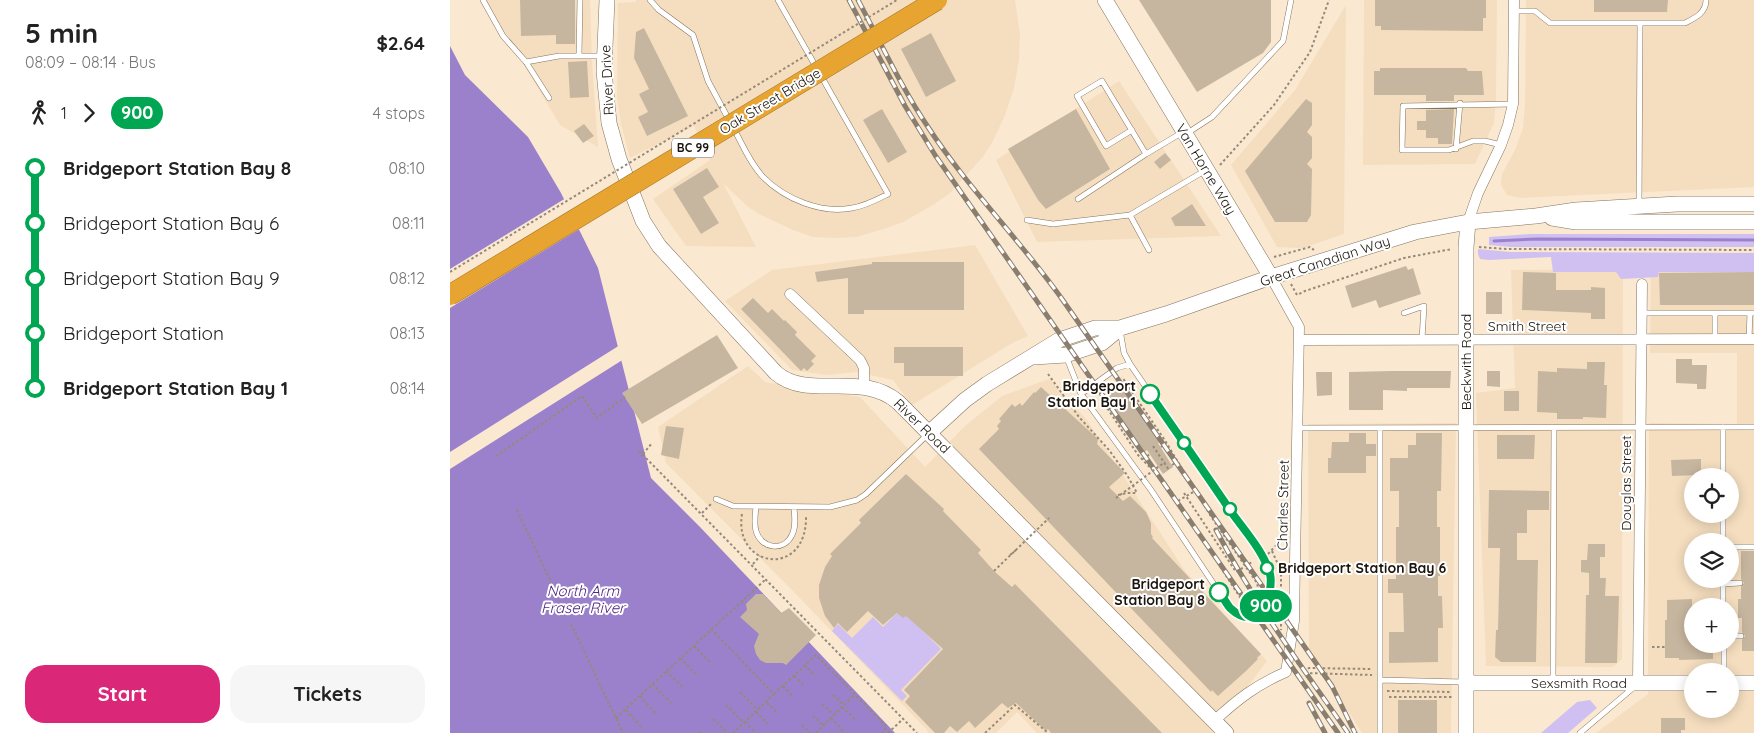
<!DOCTYPE html>
<meta charset="utf-8">
<style>
:root{--surface:#fff;--page:#f6f6f6;--text:#222;--muted:#767676;--accent:#db2777}
body{margin:0;font-family:Quicksand,sans-serif;background:var(--page);color:var(--text);height:100vh;display:flex;flex-direction:column;font-size:19px;white-space:nowrap}
*{box-sizing:border-box;margin:0}
p{font-size:16px;color:var(--muted)}
.icon{flex:none;width:28px;height:28px;fill:none;stroke:currentColor;stroke-width:2;stroke-linecap:round;stroke-linejoin:round}
.map{position:relative;flex:1;overflow:hidden}
.sheet{display:flex;flex-direction:column;background:var(--surface);width:450px}
.sheet>*{flex:none}
.badge{padding:0 10px;border-radius:16px;font-size:18px;line-height:32px}
.tools{position:absolute;left:1234px;top:468px;display:grid;gap:10px}
.tools a{display:grid;place-items:center;width:55px;height:55px;border-radius:50%;background:var(--surface);box-shadow:0 2px 12px #0003;font-size:25px}
.map>.badge{position:absolute;translate:-50% -50%;box-shadow:0 0 0 2px #fff}
.legs{display:flex;align-items:center;gap:8px;height:55px;padding:0 25px;font-size:16px}
.legs p{margin-inline-start:auto}
.headline{display:flex;align-items:center;justify-content:space-between;height:85px;padding:0 25px}
h1{font-size:28px;font-weight:800;line-height:38px}
.button{display:flex;gap:10px;margin-top:auto;padding:10px 25px}
.button a{flex:1;height:58px;border-radius:20px;background:var(--accent);color:#fff;font-size:20px;font-weight:800;line-height:58px;text-align:center}
.button a+a{background:var(--page);color:var(--text)}
ul{padding:0 25px;list-style:none}
li{display:flex;align-items:center;gap:18px;height:55px;font-size:19px}
li i{display:grid;place-items:center;width:8px;height:100%;margin:0 6px;background:currentColor}
li i::after{content:'';width:12px;height:12px;margin:-6px;border:4px solid;border-radius:50%;background:var(--surface)}
li p{margin-inline-start:auto}
li:first-child i{background:linear-gradient(#0000 50%,currentColor 0)}
li:last-child i{background:linear-gradient(currentColor 50%,#0000 0)}
main{display:flex;flex:1;min-height:0}
.map>svg:first-child{display:block}
.built{fill:#f5debf;fill-rule:evenodd}
.green{fill:#d0c0f1}
.water{fill:#9b81cc}
.pier{fill:#fae8d0}
.lines{fill:none;stroke-linecap:round;stroke-linejoin:round}
.stream{stroke:#9b81cc;stroke-width:3}
.building{fill:#c7b69f}
.lane-casing{stroke:#84745e;stroke-width:6}
.street-casing{stroke:#84745e;stroke-width:11}
.secondary-casing{stroke:#84745e;stroke-width:16}
.path{stroke:#958978;stroke-width:2;stroke-dasharray:2.5 2.5;stroke-linecap:butt}
.lane{stroke:#fff;stroke-width:5}
.street{stroke:#fff;stroke-width:10}
.secondary{stroke:#fff;stroke-width:15}
.rail-casing{stroke:#8a7e6e;stroke-width:5}
.rail{stroke:#fff;stroke-width:3;stroke-dasharray:9;stroke-linecap:butt}
.highway-bridge-casing{stroke:#a07224;stroke-width:21;stroke-linecap:butt}
.path-bridge{stroke:#958978;stroke-width:2;stroke-dasharray:2.5 2.5;stroke-linecap:butt}
.highway-bridge{stroke:#e8a430;stroke-width:20}
.line-1-casing{stroke:#fff;stroke-width:11}
.line-1{stroke:#00a651;stroke-width:8}
.stop-1-dot{fill:#fff;stroke:#00a651;stroke-width:2.5}
.labels{text-anchor:middle;stroke-width:4;stroke-linejoin:round;paint-order:stroke}
.shield{fill:#fff;stroke:#5f5b56;stroke-width:1}
.shield-label{font-size:12px;font-weight:bold;fill:#1b150d}
.street-label{font-size:14px;fill:#1b150d;stroke:#fff}
.stop-label{font-size:14px;font-weight:bold;fill:#1b150d;stroke:#fff;text-anchor:end}
.water-label{font-size:15px;font-style:italic;fill:#4f2780;stroke:#fff}
</style>
<main>
<section class="sheet">
<div class="headline"><div><h1>5 min</h1><p>08:09 – 08:14 · Bus</p></div><b>$2.64</b></div>
<div class="legs"><svg class="icon" aria-label="walk" viewBox="0 0 24 24"><circle cx="13" cy="4" r="2"/><path d="M13 8l-2 6 4 7M11 14l-3 7M7 12l3-4h3l4 4"/></svg>1<svg class="icon" aria-label="forward" viewBox="0 0 24 24"><path d="M9 5l7 7-7 7"/></svg><b class="badge" style="background:#00a651;color:#fff">900</b><p>4 stops</p></div>
<ul>
<li><i style="color:#00a651"></i><b>Bridgeport Station Bay 8</b><p>08:10</p></li>
<li><i style="color:#00a651"></i><span>Bridgeport Station Bay 6</span><p>08:11</p></li>
<li><i style="color:#00a651"></i><span>Bridgeport Station Bay 9</span><p>08:12</p></li>
<li><i style="color:#00a651"></i><span>Bridgeport Station</span><p>08:13</p></li>
<li><i style="color:#00a651"></i><b>Bridgeport Station Bay 1</b><p>08:14</p></li>
</ul>
<div class="button"><a>Start</a><a>Tickets</a></div>
</section>
<div class="map">
<svg width="1304" height="733" viewBox="0 0 1304 733">
<rect width="100%" height="100%" fill="#fae8d0"/>
<!-- built -->
<path class="built" d="M35,0H140L142,63L148,147L110,125Z
M186,0H565L570,34L569,60L564,88L555,115L543,141L532,158L500,193L483,205L453,222L437,228L406,237L383,238L363,237L343,230L309,214L297,206L273,183L306,247L236,246L203,199L260,160L244,126L180,158L171,124L167,97L168,3L186,2Z
M914,0H1047L1046,97L1044,123L1025,164L913,165Z
M1076,0H1304V187L1071,198L1057,195L1051,185L1052,174L1065,150L1073,128L1075,104Z
M896,5L894,234L852,248L827,247L781,165L845,90Z
M669,81L771,236L587,242L546,160Z
M525,245L578,336L564,342L462,405L443,380L406,372L377,375L342,370L275,301L322,270Z
M1304,253V733H1146L1198,694L1199,423L1287,424V353H1200L1201,254ZM1242,476H1280V514H1242ZM1242,541H1280V579H1242ZM1242,606H1280V644H1242ZM1242,671H1280V709H1242Z
M1173,269L1172,659L1163,667L1036,666L1026,393L1065,388L1061,270Z
M298,366L315,382L410,397L475,467L515,426L552,396L599,379L637,420L735,571L817,661L763,733H587L567,712L546,733H478L477,730L342,590L216,463L208,427Z
M1006,423L1001,733H912L859,649L858,424Z"/>
<!-- green -->
<path class="green" d="M1079,234H1304V247H1060L1039,245V237Z
M1028,249L1060,252L1304,253V272H1209L1208,277L1171,279L1166,272H1103L1101,257L1039,260L1030,259L1028,254Z
M448,612L455,613L491,649L451,690L457,696L452,701L382,631L388,624L402,638L423,617L433,627Z
M1140,700L1147,708L1118,733H1091L1127,702Z"/>
<!-- water -->
<path class="water" d="M0,46L15,75L78,137L111,193L148,268L201,478L250,527L445,733H0Z"/>
<!-- pier -->
<path class="pier" d="M116,198L131,228L0,308V269Z
M170,345L174,359L0,469V452Z"/>
<g class="lines">
<!-- stream -->
<path class="stream" d="M1044,241L1087,239L1304,240"/>
</g>
<!-- building -->
<path class="building" d="M70,0H125V44H106V35L71,36Z
M689,0H821V42L813,53L747,92Z
M925,0H1036V18H1033V31L931,30V26H925Z
M1144,0H1218L1217,12H1144Z
M194,28L238,116L197,136L188,117L198,112L189,94L199,89L184,58L186,32Z
M481,33L506,81L476,97L451,49Z
M137,61L139,97L120,98L118,62Z
M930,68H1016L1018,71H1032L1034,95H1004V101H976V95H924V71H930Z
M856,99L862,103V125L857,132L862,137V158L857,164L862,169L861,215L857,222H825L795,171Z
M432,109L457,152L438,163L413,120Z
M626,109L660,169L596,209L588,200L558,149Z
M1004,109L1002,144H988V138H976V130H967V121H976V110Z
M134,124L144,136L133,143L124,131Z
M715,153L721,160L710,169L704,162Z
M257,168L269,187L253,197L269,223L251,234L223,189Z
M742,204L756,226H725L721,218Z
M422,262H514V310H414V314H398V278L367,282L365,272L422,264Z
M956,266L958,270L963,268L971,294L929,308L926,300L902,308L895,286Z
M1073,272L1106,273V290H1141V287L1155,288V319H1141V313L1072,310Z
M1304,272V305H1210L1209,273Z
M1036,292H1052V314H1036Z
M303,298L318,313L322,309L334,321L335,320L347,332L345,335L366,356L361,361L364,364L357,371L354,368L351,371L291,309Z
M267,335L288,368L192,424L172,393Z
M444,347H513V376H454V363H444Z
M1226,359H1242V365H1257L1256,389H1247V384L1226,383Z
M1137,362H1155L1154,385H1157L1156,418L1133,417V419H1107V413L1087,412L1088,371L1107,372V368L1137,369Z
M941,371H1001L1000,388H957V391L933,390V410H899V372Z
M1037,371H1050V387L1037,386Z
M866,372H882V395L867,396Z
M672,383L712,440L708,443L723,467L713,474L697,450L691,455L651,398Z
M591,387L648,439L647,444L675,473L659,487L673,501L680,496L696,512L701,523V534L703,537L702,538L811,654L807,658L808,659L796,671L768,696L762,690L761,692L529,449L549,429L547,426L551,421L549,419L562,404L565,407L570,403L572,406L584,392L585,393Z
M1054,391H1069V411H1054Z
M216,426L234,428L229,459L211,455Z
M899,433H916V444H926V456H916V473H878V458H881L882,442H899Z
M966,433H992L991,491H987V527H990V576H988V596H992L993,628H988V662L939,663V632H954L953,593H938V579H946V527H949V491H940V458H958V445H966Z
M1047,435H1085L1084,459H1047Z
M1251,459V475L1222,476L1221,460Z
M456,474L494,509L493,511L531,550L528,553L544,571L562,587L565,584L712,733H601L598,729L596,731L566,703L558,708L552,703L525,728L519,721L507,732L500,726L494,733H485L455,702L460,696L454,690L493,649L456,616L453,618L447,613L433,625L418,611L397,632L388,623L384,628L375,616L369,598V585L375,567L382,556L380,554L411,523L409,520Z
M1039,490L1099,491V510H1077V533H1067V560H1088L1086,662H1051L1045,657L1046,630H1048L1050,548H1038Z
M1138,544H1155V557H1150V578H1156L1155,596H1169L1167,663H1135L1136,595H1139V573L1131,572V560H1137Z
M1291,551H1304V651H1292V640L1295,636L1292,632V618H1288V599H1291V587L1294,583L1291,579Z
M306,594H313L331,613L339,608L366,635L336,665L333,663H316L310,660L306,654L304,646L309,634L290,617L297,610L296,604Z
M1242,599V644H1263V659L1229,660V658H1215V620H1217V600Z
M948,700H987V733H948Z
M1211,718H1235V730H1231V733H1211Z"/>
<g class="lines">
<!-- lane casing -->
<g class="lane-casing">
<path id="lane" d="M33,0L53,36L76,62L99,98
M200,0L209,10L243,35L258,81L279,120
M328,0L366,67
M1064,11H1085L1100,23H1235C1245,18 1256,13 1256,0
M129,55L130,0
M76,62L109,56H154
M283,127C292,144 300,163 313,177C335,199 371,214 402,208C415,206 426,200 438,194L370,74
M682,130L656,146L627,96L652,81L696,154
M736,134L762,117L833,41L841,0
M1051,145L1035,141H1023L999,150H952L953,106L1063,104
M1006,149L1010,103
M628,199L696,154L733,132
M1189,205L1190,23
M577,220L603,224L680,215
M699,250L680,215L756,170
M954,313L974,306L972,339
M1192,313H1265V339
M1265,313H1304
M1299,339L1300,313
M616,356L631,394L701,490L779,607C799,623 815,620 820,593C821,586 822,580 820,573C817,564 810,554 805,546L680,364L674,353L670,330
M631,394L667,368L680,364
M1273,427V476
M848,428L1304,427
M930,428V733
M266,499L283,506L380,507L407,500L416,494L477,435
M306,507C305,515 304,524 306,531C311,549 334,552 342,535C346,527 345,517 344,508
M1273,514V541
M1280,547H1304
M1273,579V606
M1273,584L1290,583
M1280,636H1291
M1274,644V671
M930,680L1013,682
M1103,680L1104,428
M1130,733L1184,687"/>
</g>
<!-- street casing -->
<g class="street-casing">
<path id="street" d="M1018,222L1028,193L1051,145L1058,125L1063,104L1064,0
M340,294L410,360L414,368V387
M850,340L1304,339
M1188,683L1192,284
M764,721C788,699 806,685 836,672L844,621L849,327L821,277"/>
</g>
<!-- secondary casing -->
<g class="secondary-casing">
<path id="secondary" d="M157,0L154,71L159,123L169,159L193,221L209,246L326,373C359,401 409,370 448,402L776,733
M655,0L821,277
M1102,218L1126,222H1304
M584,357L616,355L652,343L670,328
M479,433L515,400L537,384L609,340L645,328H670L716,314L821,277L965,232L1018,222L1086,216L1126,210L1227,204H1304
M1016,683H1242
M1280,683H1304
M1016,733V247L1018,222"/>
</g>
<!-- path -->
<path class="path" d="M770,165L824,105L860,52L879,0
M1029,247L1056,249L1304,250
M824,257L860,247L864,250
M841,284L847,295L855,291L954,258L1002,249
M598,374L629,417L659,450L677,475L687,493
M652,400L688,455L716,484L728,501L793,602L801,604C809,599 809,591 807,583L762,518L714,439L672,377
M711,447L716,443
M189,451L467,733
M193,454L202,443
M46,456L132,396L147,418L175,397
M693,459L700,454
M722,465L727,462
M734,493L786,572L802,562
M668,495L677,493H687
M728,501L745,491
M67,510L110,601
M252,513L261,504
M292,514C283,569 358,579 356,515
M822,551L831,571V630
M818,554L830,541L835,538
M560,555L566,550
M303,564L310,556
M121,624L173,733
M261,629L324,694L283,733
M244,646L260,662
M1202,647H1215
M230,658L248,676
M847,663L856,671L859,668L921,669
M354,665L365,676
M216,671L234,688
M855,673L922,675
M344,676L355,686
M202,684L221,703
M333,686L343,697
M937,691L1002,692
M290,692L308,710
M324,694L366,655L437,727L432,733
M383,695L394,705
M190,696L207,715
M939,697H1004
M317,703L328,713
M372,704L384,715
M276,705L294,723
M392,707L407,721
M176,710L193,729
M306,712L318,724
M363,716L374,726
M166,718L316,579
M381,718L394,732
M263,719L278,733
M295,722L306,733
M352,725L360,733
M249,732L251,733
M366,733L405,694
M438,733L453,719
M535,733L565,705L598,733"/>
<!-- lane -->
<use href="#lane" class="lane"/>
<!-- street -->
<use href="#street" class="street"/>
<!-- secondary -->
<use href="#secondary" class="secondary"/>
<!-- rail casing -->
<g class="rail-casing">
<path id="rail" d="M399,0L455,106L485,155L888,733
M408,0C431,43 451,87 478,127C517,187 570,240 612,299L882,686L905,733
M766,530C804,602 852,667 898,733
M859,703L875,733"/>
</g>
<!-- rail -->
<use href="#rail" class="rail"/>
<!-- highway-bridge casing -->
<g class="highway-bridge-casing">
<path id="highway-bridge" d="M0,295L487,0"/>
</g>
<!-- path-bridge -->
<path class="path-bridge" d="M0,272L447,0
M703,446L719,470
M666,498L715,462
M544,571L599,518"/>
<!-- highway-bridge -->
<use href="#highway-bridge" class="highway-bridge"/>
</g>
<g class="lines">
<!-- line-1 casing -->
<g class="line-1-casing">
<path id="line-1" d="M700,394C727,433 755,473 782,513C795,531 814,552 820,574C822,582 820,590 819,597C815,620 796,623 780,608C776,603 773,597 769,592"/>
</g>
<!-- line-1 -->
<use href="#line-1" class="line-1"/>
</g>
<!-- markers -->
<g class="stop-1-dot">
<circle cx="700" cy="394" r="9"/>
<circle cx="734" cy="443" r="6"/>
<circle cx="780" cy="509" r="6"/>
<circle cx="817" cy="568" r="6"/>
<circle cx="769" cy="592" r="9"/>
</g>
<g class="labels">
<!-- shield labels -->
<rect class="shield" x="222" y="138.5" width="42" height="19" rx="4"/>
<g class="shield-label">
<text x="243" y="152">BC 99</text>
</g>
<!-- street labels -->
<g class="street-label">
<text transform="translate(157 80) rotate(-93)" y="5">River Drive</text>
<text transform="translate(320 101) rotate(-31)" y="5">Oak Street Bridge</text>
<text transform="translate(756 169) rotate(59)" y="5">Van Horne Way</text>
<text transform="translate(875 261) rotate(-18)" y="5">Great Canadian Way</text>
<text x="1077" y="331">Smith Street</text>
<text transform="translate(1016 362) rotate(-90)" y="5">Beckwith Road</text>
<text transform="translate(472 426) rotate(44)" y="5">River Road</text>
<text transform="translate(1176 483) rotate(-90)" y="5">Douglas Street</text>
<text transform="translate(833 505) rotate(-89)" y="5">Charles Street</text>
<text x="1129" y="688">Sexsmith Road</text>
</g>
<!-- stop labels -->
<g class="stop-label">
<text x="686" y="391">Bridgeport<tspan x="686" dy="16">Station Bay 1</tspan></text>
<text x="828" y="573" text-anchor="start">Bridgeport Station Bay 6</text>
<text x="755" y="589">Bridgeport<tspan x="755" dy="16">Station Bay 8</tspan></text>
</g>
<!-- water labels -->
<g class="water-label">
<text x="133" y="596">North Arm<tspan x="133" dy="17">Fraser River</tspan></text>
</g>
</g>
</svg>
<div class="tools">
<a><svg class="icon" aria-label="locate" viewBox="0 0 24 24"><circle cx="12" cy="12" r="6"/><path d="M12 2v4M12 18v4M2 12h4M18 12h4"/></svg></a>
<a><svg class="icon" aria-label="layers" viewBox="0 0 24 24"><path d="M12 4l9 5-9 5-9-5zM3 14l9 5 9-5"/></svg></a>
<a>+</a>
<a>−</a>
</div>
<b class="badge" style="left:816px;top:606px;background:#00a651;color:#fff">900</b>
</div>
</main>
